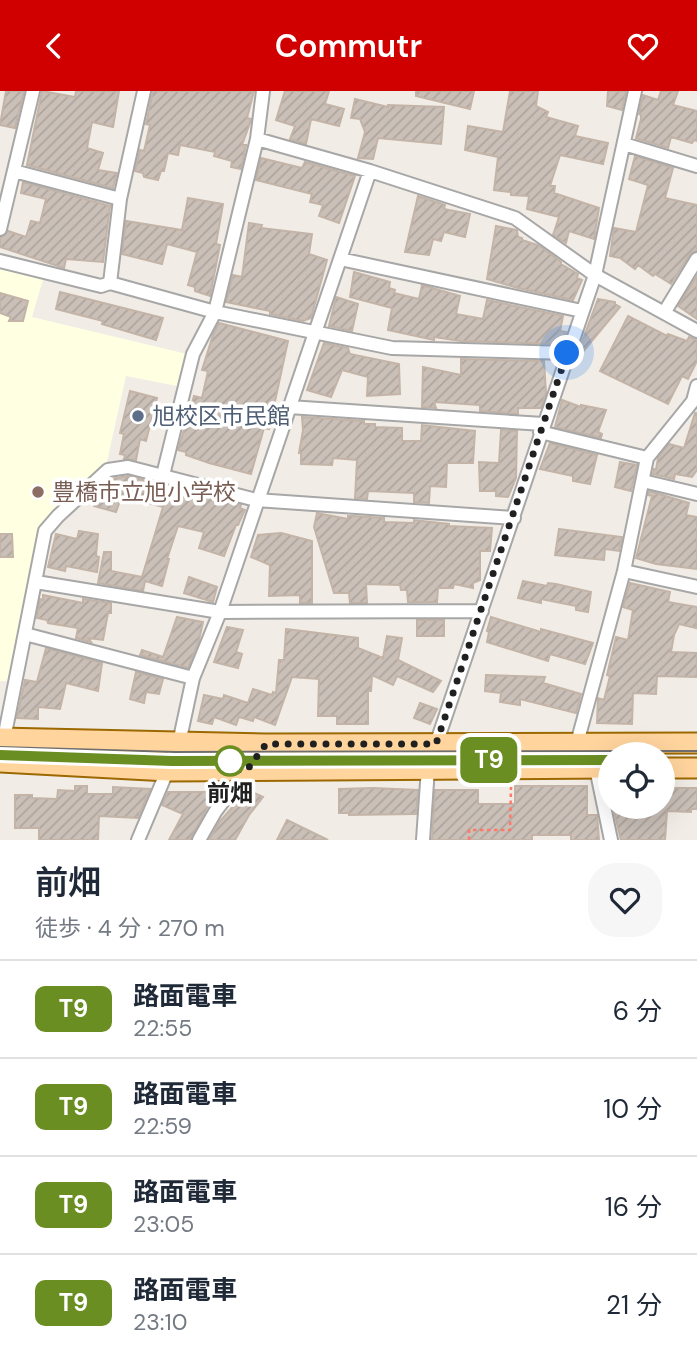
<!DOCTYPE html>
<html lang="ja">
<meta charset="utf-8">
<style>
:root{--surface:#fff;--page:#f6f6f7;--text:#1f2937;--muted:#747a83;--line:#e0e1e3;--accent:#d00001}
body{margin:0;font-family:"DM Sans","Noto Sans JP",sans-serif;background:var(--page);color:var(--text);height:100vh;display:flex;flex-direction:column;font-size:26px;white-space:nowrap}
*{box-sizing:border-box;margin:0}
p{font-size:23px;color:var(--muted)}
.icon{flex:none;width:38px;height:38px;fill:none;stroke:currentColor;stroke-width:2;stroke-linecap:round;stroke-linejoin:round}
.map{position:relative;height:749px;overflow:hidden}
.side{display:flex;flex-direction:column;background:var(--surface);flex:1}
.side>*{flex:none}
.badge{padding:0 14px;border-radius:10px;font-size:24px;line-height:46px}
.buttons{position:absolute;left:598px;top:651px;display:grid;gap:14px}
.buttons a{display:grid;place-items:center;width:77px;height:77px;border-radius:50%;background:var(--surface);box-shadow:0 7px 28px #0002;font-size:35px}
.you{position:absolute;width:35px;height:35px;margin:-18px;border:5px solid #fff;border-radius:50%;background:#1a73e8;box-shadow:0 0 0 10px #1a73e833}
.map>.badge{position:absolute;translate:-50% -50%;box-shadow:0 0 0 4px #fff}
.round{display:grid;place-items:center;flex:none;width:74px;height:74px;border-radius:28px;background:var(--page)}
.overview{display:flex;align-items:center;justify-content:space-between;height:119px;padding:0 35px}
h1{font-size:33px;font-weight:600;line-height:52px}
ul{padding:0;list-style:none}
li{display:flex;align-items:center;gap:21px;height:98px;padding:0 35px;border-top:2px solid var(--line)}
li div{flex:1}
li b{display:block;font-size:26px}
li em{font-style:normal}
li .badge{min-width:77px;font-weight:700;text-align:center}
header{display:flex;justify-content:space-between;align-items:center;height:91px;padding:0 35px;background:var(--accent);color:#fff;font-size:32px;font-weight:600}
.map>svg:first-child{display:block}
.education{fill:#ffffe1}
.building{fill:url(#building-hatch);stroke:#c4b4a7;stroke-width:2}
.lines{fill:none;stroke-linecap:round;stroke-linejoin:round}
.street-casing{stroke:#a7a7a7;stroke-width:16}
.primary-casing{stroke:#9c6800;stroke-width:23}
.path{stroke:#ff7869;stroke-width:2.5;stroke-dasharray:3.5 3.5;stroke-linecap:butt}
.street{stroke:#fff;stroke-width:12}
.primary{stroke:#ffd49d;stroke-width:19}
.tram{stroke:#6e6e6e;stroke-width:2}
.line-casing{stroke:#fff;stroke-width:16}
.line{stroke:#6b8e23;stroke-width:10}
.walk{stroke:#202020;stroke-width:7;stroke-dasharray:0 12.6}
.service-dot{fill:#5c6f8a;stroke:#fff;stroke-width:2.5}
.education-dot{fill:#8d6e63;stroke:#fff;stroke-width:2.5}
.stop-dot{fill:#fff;stroke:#6b8e23;stroke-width:3.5}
.labels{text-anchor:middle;stroke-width:7;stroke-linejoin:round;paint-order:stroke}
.service-label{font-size:23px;fill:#4e5e75;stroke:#fff;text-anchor:start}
.education-label{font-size:23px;fill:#785e54;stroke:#fff;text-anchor:start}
.stop-label{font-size:23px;font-weight:bold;fill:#202020;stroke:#fff}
</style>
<header><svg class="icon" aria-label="back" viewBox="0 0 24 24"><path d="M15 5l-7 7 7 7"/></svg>Commutr<svg class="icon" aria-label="heart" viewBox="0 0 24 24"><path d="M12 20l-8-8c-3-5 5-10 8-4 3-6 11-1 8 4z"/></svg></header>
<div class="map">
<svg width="697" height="749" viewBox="0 0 697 749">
<defs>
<pattern id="building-hatch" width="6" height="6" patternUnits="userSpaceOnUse" patternTransform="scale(1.75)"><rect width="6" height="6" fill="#cac0b8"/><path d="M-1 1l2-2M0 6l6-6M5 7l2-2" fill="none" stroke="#ada59e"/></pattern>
</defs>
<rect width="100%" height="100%" fill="#f1ede6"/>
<!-- education -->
<path class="education" d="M0,175L44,185L32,226L187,263L177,295L126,285L106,375L48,428L10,590H0Z"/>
<!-- building -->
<path class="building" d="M6,0H24L15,37L0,34Z
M42,0L75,6L76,0H119L113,36L92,31L87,57L103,62L98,79L117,82L113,97L27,74Z
M153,0H254L247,27L251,28L250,32L242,54H246L241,78L231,76L232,70L214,65L215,61L180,54L178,64L168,62L164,80H161L158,89L144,86L143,82L135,80L140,59L144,60L150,34L146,33Z
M285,0H329L325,13L344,18L339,35L311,28L306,53L290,48L295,35L276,29Z
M416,0H474L470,18L416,5Z
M510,0H538L536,15L548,21L546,26L578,35L575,45L608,52L603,73L560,64L550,95H555L554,102L599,117L594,148L569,140L566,152L553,144L559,126L527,118L529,105L511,104V101L494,99L498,66L465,59L468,35L503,41Z
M608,0H626L622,19L607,15Z
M661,0H678L673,14L697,20V50L694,49L692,52L671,46L668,57L636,47L641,28V24L639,23L643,4L658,9Z
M355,8L388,16V14L444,16L441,53L378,47L373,68L358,67L365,41L360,28L351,27Z
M635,65L673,77L665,107L697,114V159L690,163L671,193L655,183L653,185L638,174L635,178L620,167L610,165L614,137L636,141L648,94L629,88Z
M261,67L302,77L305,71L355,85L339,132L319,125L323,114L310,111L312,103L256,89Z
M23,91L110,115L103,171L66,168L64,177L0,156V147L8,140L26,146L31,130L40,132L46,108L21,102Z
M418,105L445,114L444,118L470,123L465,146L444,141L441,150L433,148L429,164L405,161Z
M188,107L223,113L216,153L220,154L210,205L195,200V196L188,194L197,161L167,153L162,173L122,163L126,130L182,139Z
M249,132L262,134L261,137L312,143L309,163L327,169L311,227L303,230L270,223V220L226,211L233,184L242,186Z
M496,135L517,139L518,146L522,147V149L540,155L561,171V173L578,183L577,187L582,189L573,209L518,197L487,188Z
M354,181L390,191L389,197L395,199L394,202L419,208L422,194L460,205L456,223L483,228L487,209L563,225L560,240L566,241L563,253H559L461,250L434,246V249L388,239L392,217L350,206Z
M697,185V228L678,215Z
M60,201L163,227L156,249L102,233L103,230L56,218Z
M0,202L28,210L23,230H9L11,226L0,222Z
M336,206L358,213L352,240L329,235Z
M598,208L615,211V213L620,216L582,262L580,256Z
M628,225L667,245L668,243L687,250L689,246L697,249V270L688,288L682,285L668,313L600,280Z
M219,232L288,250L269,338L264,337L251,383L209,372L186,364V361L178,359L194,305L202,307L208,280L202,279L213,244Z
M324,252L348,257L350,263L399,273L400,303L367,305L368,286L342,279L331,306L307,299Z
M461,268L544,270L546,302L541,317H518V323L480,320V314L434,311L436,317L422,316L423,276L461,284Z
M130,300L157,307L146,350L140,348L136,369L124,368L125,364L120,363L124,343L120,342Z
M562,309L581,316V314L606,319L598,341L602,343L601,347L555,336Z
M695,322H697V379L692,386L675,383L674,388L653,383L654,378L656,379L658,367L669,353L684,357Z
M302,326L364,330V333H375V336L402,337V350H421L422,334L475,340L473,372H447L446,396L430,395L429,412L414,411V402L368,400L367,408L355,407L357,369L333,367L332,374L301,373V362H299L303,339Z
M501,339L517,340L516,387L508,406L496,405V400H480L479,371L499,372Z
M550,352L597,364L590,393L573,390V385L540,378Z
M620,371L637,374L631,400L615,396Z
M128,385L164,395L162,401L194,409L196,403L241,414L240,417L245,419L238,434H236L224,465L199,457L204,441L178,435L167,468H169L162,495L145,490L143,500L98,492L104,461H111V480L142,486L163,416L135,408V411L121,407L116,421L94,415L98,401L99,399L106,401L111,388Z
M649,400L689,412L686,424L697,426V478L656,473L636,467L652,405L648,404Z
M317,422L348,428V425H353L384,427V431L414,432V429L449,433V435L492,437L490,460H480V489L473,492V497L454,493L453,497H438L437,511H408L407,499H401L400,494L366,493L367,512H350L349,502H334L314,436Z
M559,438L622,446L619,460L605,458L604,469L555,464Z
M79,440L98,443L96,465L99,466L97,481L66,475L65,480L48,476L56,443L77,448Z
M281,442L312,450V512H300V504L269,505L270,474L251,466L258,444Z
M0,443H12L13,466H0Z
M189,486L217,496L213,511L184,502Z
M523,490L547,495L548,492L556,493L591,501L588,521L576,519V515L541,508V512L518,507Z
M630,492L670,501L668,511L697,516L696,537L679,533L674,544L671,561L697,562V586L657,585L656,603L633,602L632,633L597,632L598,607L604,609L610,585L607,584L616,546L628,549L633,519L623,516Z
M43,504L83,512V508L111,512V522H108L103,549L88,547L91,551L76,547L78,537L48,532L47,529L37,527L40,508L43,509Z
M177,526L203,531L199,549L188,577L140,564L142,559L163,566Z
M491,526L541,541V538L593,552L585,573L550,563L548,570L487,551L489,541L487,540Z
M417,529H444V545H417Z
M227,536L243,539L236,561L242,563L238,577L214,571Z
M286,538L358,547V557L383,567L387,545L402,547L398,569L441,590L433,601L397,585L393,594L372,584L371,600H368V633H337V625H318L319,588L292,586L275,634L254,626L253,630L239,626L236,634L214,626L212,633L198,630L204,604L223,608L224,604L248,612L253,598L272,604L273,601L276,602L279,569H284Z
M46,557L102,572L98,600L66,592L60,618L38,616V628L17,627L25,589L37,591Z
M136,581L163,588L159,603L146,601L144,612L130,608Z
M486,584L545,586L543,592L581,603L576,622L520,608V614L500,611L501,602L485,600Z
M420,612L437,618L430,633L414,627Z
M221,694L219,701L207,717L190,749H169L183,723L162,714L168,701H207Z
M75,695H87V703H113V696L150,698L138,727L99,725L98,749H39V737H15V704H32V707L57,708L58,699L75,700Z
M515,695H587V724H597L599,749H571V744H532V749H432L435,699H478V713H515Z
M373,697L418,699L416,723L349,724V722H339V698Z
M663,697H697V718H691V721L667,720L665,749H621L613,716H663Z
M250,700L263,706L249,724L235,749H209L220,730L245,702L246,704Z
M287,729L328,749H277Z"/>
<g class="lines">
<!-- street casing -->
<g class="street-casing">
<path id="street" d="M144,0L120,108L110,192L215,221L392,257L567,262
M257,48L370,80L515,127L595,184L697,240
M624,53L697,75
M14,80L120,108
M0,138L33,0
M340,168L582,220
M0,170L101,195L110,192
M664,222L697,168
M289,316L543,333
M540,341L647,367
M163,384L193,263L215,221L257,48L263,0
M643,390L697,403
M624,480L697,496
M36,491L220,521L482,520
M25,543L193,587
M0,668L45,440L58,425L108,379L128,376L256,409L514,427
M138,749L179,652L193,587L220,521L370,80
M199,749L215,721L266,653
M423,749L428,677L595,184L635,0
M611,749L596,677L577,652L624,480L647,367L693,310L697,295"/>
</g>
<!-- primary casing -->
<g class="primary-casing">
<path id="primary" d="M0,647L266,653L697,652
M0,671L168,680L611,677
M663,677H697"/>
</g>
<!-- path -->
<path class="path" d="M469,749V739H510L511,696"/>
<!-- street -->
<use href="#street" class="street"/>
<!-- primary -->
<use href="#primary" class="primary"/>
<!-- tram -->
<path class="tram" d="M0,656L175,661L697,660"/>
</g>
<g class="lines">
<!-- line casing -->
<g class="line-casing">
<path id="line" d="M0,664L172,670L611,669"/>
</g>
<!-- line -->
<use href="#line" class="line"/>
<!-- walk -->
<path class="walk" d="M230,670L224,679H247L266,653H436L567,262"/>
</g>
<!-- markers -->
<circle class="service-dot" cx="138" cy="325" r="7"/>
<circle class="education-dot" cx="38" cy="401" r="7"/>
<circle class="stop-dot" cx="230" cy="670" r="14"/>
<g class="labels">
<!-- service labels -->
<g class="service-label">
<text x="152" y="333">旭校区市民館</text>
</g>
<!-- education labels -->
<g class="education-label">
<text x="52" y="409">豊橋市立旭小学校</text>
</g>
<!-- stop labels -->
<g class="stop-label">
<text x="230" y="710">前畑</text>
</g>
</g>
</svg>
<div class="buttons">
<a><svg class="icon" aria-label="locate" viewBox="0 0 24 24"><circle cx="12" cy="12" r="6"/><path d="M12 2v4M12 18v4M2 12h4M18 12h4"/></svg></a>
</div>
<div class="you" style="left:567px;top:262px"></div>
<b class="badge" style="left:489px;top:669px;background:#6b8e23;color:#fff">T9</b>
</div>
<section class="side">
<div class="overview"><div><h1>前畑</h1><p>徒歩 · 4 分 · 270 m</p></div><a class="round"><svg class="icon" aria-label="heart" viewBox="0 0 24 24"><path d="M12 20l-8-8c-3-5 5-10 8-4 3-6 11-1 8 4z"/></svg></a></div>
<ul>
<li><span class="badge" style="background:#6b8e23;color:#fff">T9</span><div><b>路面電車</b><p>22:55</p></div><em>6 分</em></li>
<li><span class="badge" style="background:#6b8e23;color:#fff">T9</span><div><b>路面電車</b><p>22:59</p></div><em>10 分</em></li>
<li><span class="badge" style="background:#6b8e23;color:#fff">T9</span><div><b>路面電車</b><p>23:05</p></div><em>16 分</em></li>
<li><span class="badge" style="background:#6b8e23;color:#fff">T9</span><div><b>路面電車</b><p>23:10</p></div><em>21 分</em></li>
</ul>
</section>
